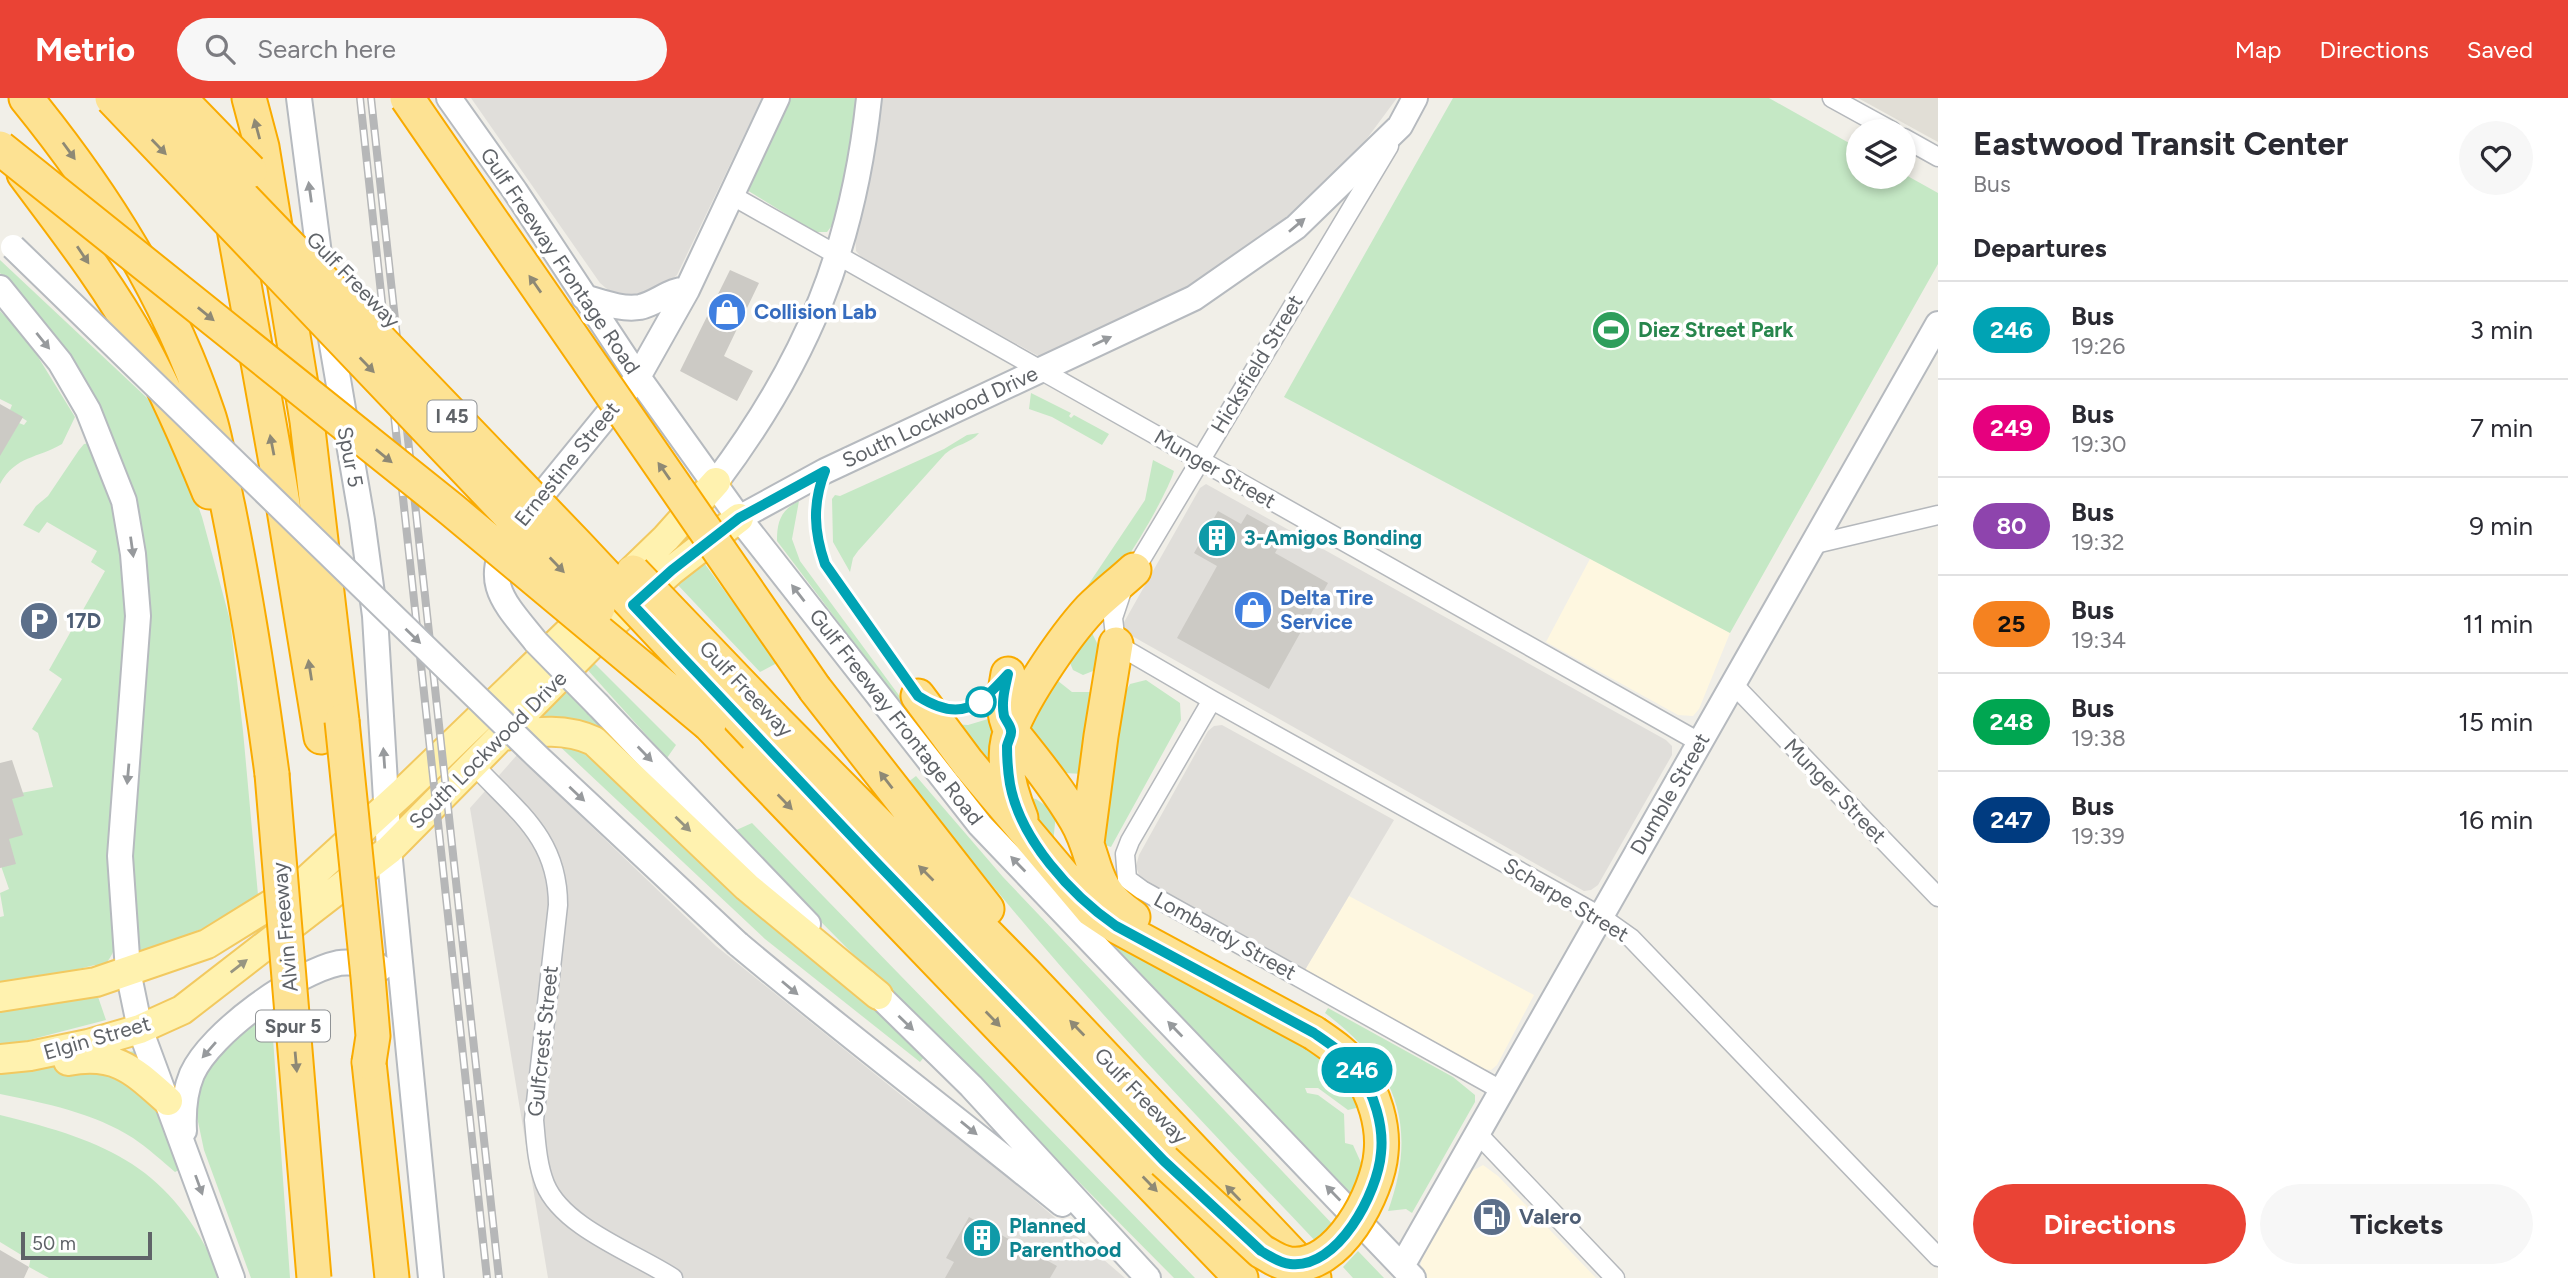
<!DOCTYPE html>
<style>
:root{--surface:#fff;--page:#f7f7f7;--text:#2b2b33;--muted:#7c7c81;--line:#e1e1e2;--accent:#ea4335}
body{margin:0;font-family:Figtree,sans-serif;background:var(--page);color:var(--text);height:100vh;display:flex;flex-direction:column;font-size:26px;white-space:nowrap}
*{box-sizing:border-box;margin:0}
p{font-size:23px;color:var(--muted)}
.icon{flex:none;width:38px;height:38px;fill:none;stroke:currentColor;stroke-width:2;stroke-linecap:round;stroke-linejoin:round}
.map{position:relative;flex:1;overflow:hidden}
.drawer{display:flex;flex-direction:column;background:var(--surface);width:630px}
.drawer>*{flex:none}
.badge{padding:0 14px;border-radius:23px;font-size:24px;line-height:46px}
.fabs{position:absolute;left:1846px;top:21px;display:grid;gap:14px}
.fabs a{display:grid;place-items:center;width:70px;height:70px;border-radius:50%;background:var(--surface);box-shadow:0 4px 10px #0003;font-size:35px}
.scale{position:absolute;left:21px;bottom:18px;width:131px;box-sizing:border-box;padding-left:7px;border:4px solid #5f6368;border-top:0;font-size:19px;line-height:24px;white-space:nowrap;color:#5f6368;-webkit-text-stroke:5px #fff;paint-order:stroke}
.map>.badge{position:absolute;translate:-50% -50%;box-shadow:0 0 0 4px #fff}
h2{padding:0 35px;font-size:26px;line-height:63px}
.round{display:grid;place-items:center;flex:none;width:74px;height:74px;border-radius:37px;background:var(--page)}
.head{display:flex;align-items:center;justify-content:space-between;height:119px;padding:0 35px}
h1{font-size:33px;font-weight:700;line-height:52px}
.button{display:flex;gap:14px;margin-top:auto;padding:14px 35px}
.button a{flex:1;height:80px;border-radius:42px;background:var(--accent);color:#fff;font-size:28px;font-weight:700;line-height:80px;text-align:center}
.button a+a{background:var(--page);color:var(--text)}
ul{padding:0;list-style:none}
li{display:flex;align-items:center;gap:21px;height:98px;padding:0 35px;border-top:2px solid var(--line)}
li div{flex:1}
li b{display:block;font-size:26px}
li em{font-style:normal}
li .badge{min-width:77px;font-weight:700;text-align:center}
header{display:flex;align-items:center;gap:42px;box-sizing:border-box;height:98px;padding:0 35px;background:var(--accent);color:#fff}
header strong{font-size:33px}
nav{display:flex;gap:38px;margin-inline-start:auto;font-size:24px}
.search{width:490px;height:63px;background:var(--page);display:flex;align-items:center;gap:18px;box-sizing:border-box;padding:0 24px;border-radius:38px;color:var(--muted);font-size:26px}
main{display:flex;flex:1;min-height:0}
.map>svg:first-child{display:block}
.commercial{fill:#fef7e0}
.industrial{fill:#e0deda}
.education{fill:#e1ded6}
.green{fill:#c5e8c5}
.building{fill:#cccac5}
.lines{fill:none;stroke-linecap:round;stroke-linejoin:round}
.street-casing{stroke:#b5b8bc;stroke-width:21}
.secondary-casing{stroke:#b6babf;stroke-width:28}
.primary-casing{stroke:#f2c960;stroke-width:32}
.highway-casing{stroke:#f9ab00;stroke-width:37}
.street{stroke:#fff;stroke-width:18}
.secondary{stroke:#fff;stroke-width:24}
.primary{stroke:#fff2af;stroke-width:28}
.highway{stroke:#fde293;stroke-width:33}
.rail-casing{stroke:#b6b7b8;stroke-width:8}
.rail{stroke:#fff;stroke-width:5;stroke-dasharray:16;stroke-linecap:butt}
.secondary-bridge-casing{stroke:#b6babf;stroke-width:28;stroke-linecap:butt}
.highway-bridge-casing{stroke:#f9ab00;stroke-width:37;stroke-linecap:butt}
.secondary-bridge{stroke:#fff;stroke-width:24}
.highway-bridge{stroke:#fde293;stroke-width:33}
.oneway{fill:#8e8975}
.oneway2{fill:#979a9d}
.oneway3{fill:#979581}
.line-casing{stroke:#fff;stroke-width:16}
.line{stroke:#00a3b4;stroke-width:10}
.stop-dot{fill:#fff;stroke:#00a3b4;stroke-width:3.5}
.labels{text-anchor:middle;stroke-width:7;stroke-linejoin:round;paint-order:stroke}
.shield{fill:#fff;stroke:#8f9295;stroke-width:2}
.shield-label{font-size:19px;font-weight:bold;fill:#5f6368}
.street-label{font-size:21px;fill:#5f6368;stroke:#fff}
.shop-label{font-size:21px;font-weight:bold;fill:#366cbe;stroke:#fff;text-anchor:start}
.leisure-label{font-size:21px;font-weight:bold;fill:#27864d;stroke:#fff;text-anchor:start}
.culture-label{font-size:21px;font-weight:bold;fill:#0d838f;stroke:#fff;text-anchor:start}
.service-label{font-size:21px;font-weight:bold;fill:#4e5e75;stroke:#fff;text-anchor:start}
</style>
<header>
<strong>Metrio</strong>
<div class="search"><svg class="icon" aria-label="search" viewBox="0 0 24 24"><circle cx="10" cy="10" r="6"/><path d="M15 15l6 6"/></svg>Search here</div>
<nav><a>Map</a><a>Directions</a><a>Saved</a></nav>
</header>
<main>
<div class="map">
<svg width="1938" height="1180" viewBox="0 0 1938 1180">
<rect width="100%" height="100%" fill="#f1efe8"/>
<!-- commercial -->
<path class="commercial" d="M1591,459L1730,535L1699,611L1693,618L1678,617L1546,544Z
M1349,798L1534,897L1497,967L1491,972L1483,971L1305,872Z
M1483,1067L1498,1078L1596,1180H1424L1420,1170L1422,1161L1472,1073Z"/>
<!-- industrial -->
<path class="industrial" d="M471,0H762L677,177L656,195L636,200L614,197L600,185Z
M880,0H1397L1354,58L1321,90L1280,125L1179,196L1042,260L862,160L856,153L855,135L875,53Z
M1206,386L1666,642L1672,648V657L1598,787L1591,792L1584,793L1125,534L1123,526L1200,390Z
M1222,627L1394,722L1305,872L1140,780L1136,768L1139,757L1208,633L1214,628Z
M517,657L716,848L906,1001L983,1058L1125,1180H548L470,710Z"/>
<!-- education -->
<path class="education" d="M1858,0H1938V44Z"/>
<!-- green -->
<path class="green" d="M785,0H858L836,122L827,134H815L742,89Z
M1453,0H1769L1858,50V79H1904V76L1938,95V166L1730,535L1284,299Z
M0,162L162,314L179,354L202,419L230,522L243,633L258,797L208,828L140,858L136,852L131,752L148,542L150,497L145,453L126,379L114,343L95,303L0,175Z
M0,213L27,241L75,319L62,346C37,361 16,357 0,386V356L19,325L24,327L27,323L10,312L12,307L0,301Z
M1031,295L1071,315L1069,318L1071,320L1074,317L1109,336L1102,347L1052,319L1029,311Z
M979,335C970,346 956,346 945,356L858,453L853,460L850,474L833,444L832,401L835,397L840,398L944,351L967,337Z
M90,345L111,398L119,429L128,512L116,842C114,856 109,864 98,872L95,867L25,884L0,886V819L4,818L0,795L9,791L1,768L10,697L53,689L38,635L32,631L62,581L49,572L105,473L91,464L97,453L47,424L39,435L23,427L36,408L48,398L79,352L84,346Z
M1153,362L1174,373C1168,394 1128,464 1113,478C1103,486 1090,492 1080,499L1145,402Z
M799,403L792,441L800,463L923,630L1068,798L1319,948L1364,1008L1348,1012L1318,990H1305L1307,995L1318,997L1344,1016L1345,1045L1353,1047L1367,1078L1357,1102L1068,804L926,640L777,443C777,423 781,412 799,403Z
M702,462L777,565L760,574L676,485Z
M1093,523V537L1103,557L1098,571L1083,577L1073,572L1068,560Z
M591,562L676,647L667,660L585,569Z
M1053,579L1072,594H1094L1084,676L1064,675L1034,652L1028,621Z
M1146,582L1180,605L1181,622L1111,749L1102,746L1121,601L1130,586Z
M566,591L613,640L590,629L534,625Z
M988,621L993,633L997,674L951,626L968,627Z
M553,642L587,649L784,838L860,897L925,958L920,964L765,841Z
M916,678L1003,779L1338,1132L1319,1147C1233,1056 1146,966 1063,871C1010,810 959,747 908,684Z
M1023,699L1036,701L1056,715L1053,746Z
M752,725L1195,1180H1174L732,734Z
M96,893L106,922L25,943L0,946V912Z
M1328,910L1453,979L1475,997V1004L1412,1115L1406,1111L1388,1113C1419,1028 1396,968 1325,915Z
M271,912L290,1180H251L204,1052L197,1019L199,990L210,963L230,940Z
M136,953L181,1071L175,1074C162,1063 148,1050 133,1040C94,1015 45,1005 0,996V976L77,960Z
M0,1017C111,1044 173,1070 221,1180H49L29,1169L31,1158H23L0,1144Z
M1358,1153L1384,1180H1353L1343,1169Z"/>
<!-- building -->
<path class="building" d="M730,172L759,185L724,258L753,273L737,303L680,273Z
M0,306L23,319L0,358Z
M1218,413L1241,426L1247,416L1285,437L1275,455L1328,485L1269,591L1177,540L1217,468L1194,455Z
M12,662L24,698L12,701L23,737L9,741L16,766L0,770V665Z
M969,1119L1057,1168L1050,1180H945L954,1164L946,1160Z
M0,1152L29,1169L24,1180H0Z"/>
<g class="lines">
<!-- street casing -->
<g class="street-casing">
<path id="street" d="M1832,0L1892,33
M1904,40L1938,59
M1389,48L1122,493L1113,520L1116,546L1212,602L1600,818L1631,840L1938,1159
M731,97L1699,644
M1811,447L1938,417
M1733,586L1938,799
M1212,602L1130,743L1125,756L1127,781L1142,792L1501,992
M474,667C516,713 558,739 558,807L534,1022C536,1043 537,1066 545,1086C563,1130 635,1155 673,1180
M1477,1035L1615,1180"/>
</g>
<!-- secondary casing -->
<g class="secondary-casing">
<path id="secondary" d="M299,0L323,187
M449,0L515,93L638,279L739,420L980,727L1413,1180
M0,190L60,264L88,312L124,403L133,456L138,518L120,758L128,873L140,931L232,1180
M584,199C602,204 621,212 640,209C656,206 672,190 687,192
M328,223L362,422L375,518L389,752L431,1180
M716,384C807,263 853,151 869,0
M739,420L825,373L1194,200L1296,129L1400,28L1415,0
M536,544C504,504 481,485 510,436L638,279L687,192L777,0
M598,607L808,826
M738,846C844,935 954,1018 1062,1106
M865,884L971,988L1148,1180
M184,1033C183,1013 184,995 192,976C211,934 296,874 339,865C350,863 365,866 377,867L381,870
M1402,1168L1938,226"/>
</g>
<!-- primary casing -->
<g class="primary-casing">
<path id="primary" d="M503,638C534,634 564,629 594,643L747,789L878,897
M0,899L96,884L207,846L299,789L403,694L666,440L716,384
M0,961L30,958L88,946L140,931L182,912L389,752L605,533L672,472L739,420
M68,963C117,954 134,973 168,1003"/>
</g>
<!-- highway casing -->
<g class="highway-casing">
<path id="highway" d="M26,0C104,96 168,197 208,316C218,345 221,379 228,409C246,498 260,586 272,676
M249,0L262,49L307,323L342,623
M24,76C65,131 109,187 142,248C167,295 189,345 209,394
M231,114L279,381L321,639
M1008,576C1004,598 1001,613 1011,633C1034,662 1058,691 1076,722C1099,761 1087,789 1133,819
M815,591L987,811
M918,598L968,665L1092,812L1116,828L1314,935
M772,619L1026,876L1314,1180
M709,626L1241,1180
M756,638L1183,1083
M1021,720C1012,698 1002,667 1008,642C1017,607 1065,538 1090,511C1104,497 1120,485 1134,472
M1087,745L1101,638L1116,546
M369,964L392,1180"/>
</g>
<!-- street -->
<use href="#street" class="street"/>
<!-- secondary -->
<use href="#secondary" class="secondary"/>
<!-- primary -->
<use href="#primary" class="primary"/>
<!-- highway -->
<use href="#highway" class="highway"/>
<!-- rail casing -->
<g class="rail-casing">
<path id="rail" d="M360,0L487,1180
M371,0L499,1180"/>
</g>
<!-- rail -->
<use href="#rail" class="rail"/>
<!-- secondary-bridge casing -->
<g class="secondary-bridge-casing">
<path id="secondary-bridge" d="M13,149L539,660L738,846
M536,544L598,607"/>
</g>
<!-- highway-bridge casing -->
<g class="highway-bridge-casing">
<path id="highway-bridge" d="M112,0L598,510
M147,0L577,447L756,638
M179,0L250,73
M407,0L815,591
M0,50L451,411L709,626
M633,474L772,619
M342,623L368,879L373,938L369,964
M272,676L314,1180
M1164,1063L1261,1153C1270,1158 1279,1165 1290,1166C1338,1172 1378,1094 1381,1055C1384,1028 1374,995 1358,973C1347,957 1330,946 1314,935"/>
</g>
<!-- secondary-bridge -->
<use href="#secondary-bridge" class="secondary-bridge"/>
<!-- highway-bridge -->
<use href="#highway-bridge" class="highway-bridge"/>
</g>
<!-- one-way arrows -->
<defs><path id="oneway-solid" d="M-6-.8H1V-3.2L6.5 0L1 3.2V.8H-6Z" transform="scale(1.75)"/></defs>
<g class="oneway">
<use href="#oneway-solid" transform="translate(257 31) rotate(-105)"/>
<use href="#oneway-solid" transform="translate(159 49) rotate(46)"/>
<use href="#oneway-solid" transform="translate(69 53) rotate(54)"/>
<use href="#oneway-solid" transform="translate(83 157) rotate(56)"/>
<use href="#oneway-solid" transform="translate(535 186) rotate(-125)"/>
<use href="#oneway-solid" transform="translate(206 216) rotate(39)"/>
<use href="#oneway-solid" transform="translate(367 267) rotate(46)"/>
<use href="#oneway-solid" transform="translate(272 347) rotate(-101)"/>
<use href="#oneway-solid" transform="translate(384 358) rotate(39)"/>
<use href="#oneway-solid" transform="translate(664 373) rotate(-125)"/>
<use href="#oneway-solid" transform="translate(557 467) rotate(46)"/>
<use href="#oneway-solid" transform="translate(310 572) rotate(-99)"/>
<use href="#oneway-solid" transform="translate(886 682) rotate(-128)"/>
<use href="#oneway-solid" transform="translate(785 704) rotate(46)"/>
<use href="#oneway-solid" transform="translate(926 775) rotate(-135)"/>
<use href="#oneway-solid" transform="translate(993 921) rotate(46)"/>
<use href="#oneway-solid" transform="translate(1077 930) rotate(-134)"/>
<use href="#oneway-solid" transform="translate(296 964) rotate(85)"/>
<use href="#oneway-solid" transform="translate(1150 1086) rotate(46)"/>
<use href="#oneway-solid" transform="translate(1233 1095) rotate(-134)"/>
</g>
<g class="oneway2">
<use href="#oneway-solid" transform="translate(310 94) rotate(-98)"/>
<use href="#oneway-solid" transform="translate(1297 127) rotate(-40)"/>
<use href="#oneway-solid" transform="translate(43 243) rotate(51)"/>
<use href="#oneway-solid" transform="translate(1102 243) rotate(-25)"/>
<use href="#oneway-solid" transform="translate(132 449) rotate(82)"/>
<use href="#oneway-solid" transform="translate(798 495) rotate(-128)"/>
<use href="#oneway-solid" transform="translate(413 538) rotate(44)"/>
<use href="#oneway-solid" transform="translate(645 656) rotate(46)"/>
<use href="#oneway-solid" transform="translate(384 660) rotate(-94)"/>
<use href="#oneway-solid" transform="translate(128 676) rotate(95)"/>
<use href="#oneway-solid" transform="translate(577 696) rotate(43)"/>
<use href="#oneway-solid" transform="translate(1018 766) rotate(-134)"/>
<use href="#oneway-solid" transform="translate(790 890) rotate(40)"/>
<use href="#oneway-solid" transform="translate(906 925) rotate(44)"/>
<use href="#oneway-solid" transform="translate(1175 931) rotate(-134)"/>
<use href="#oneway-solid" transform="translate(209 952) rotate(131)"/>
<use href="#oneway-solid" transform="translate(969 1030) rotate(39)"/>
<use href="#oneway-solid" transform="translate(199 1087) rotate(70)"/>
<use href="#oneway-solid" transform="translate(1333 1095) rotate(-134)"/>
</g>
<g class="oneway3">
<use href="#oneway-solid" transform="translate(683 726) rotate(44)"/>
<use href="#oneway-solid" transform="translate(239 868) rotate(-38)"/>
</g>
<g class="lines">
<!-- line casing -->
<g class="line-casing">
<path id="line" d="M825,373C812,406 814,434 825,466L918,598C960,625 978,609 1008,576C1005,590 1001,604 1004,618C1006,623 1011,628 1011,633C1012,637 1008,643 1007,648C1007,660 1008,674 1010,686C1020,741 1071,797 1116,828L1314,935C1330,946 1347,957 1358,973C1374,995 1384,1028 1381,1055C1378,1094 1338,1172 1290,1166C1279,1165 1270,1158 1261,1153L1164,1063L875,763L633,507L672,472L739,420Z"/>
</g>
<!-- line -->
<use href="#line" class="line"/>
</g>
<!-- icons -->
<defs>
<g id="shop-disc" transform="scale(2.0125)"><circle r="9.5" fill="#3f7fe0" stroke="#fff"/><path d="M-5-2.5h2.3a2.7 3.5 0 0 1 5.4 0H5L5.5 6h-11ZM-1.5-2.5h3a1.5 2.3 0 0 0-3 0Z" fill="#fff"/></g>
<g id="stadium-disc" transform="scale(2.0125)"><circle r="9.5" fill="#2e9e5b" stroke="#fff"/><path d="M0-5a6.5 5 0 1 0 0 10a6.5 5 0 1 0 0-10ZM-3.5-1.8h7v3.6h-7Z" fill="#fff"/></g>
<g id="building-disc" transform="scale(2.0125)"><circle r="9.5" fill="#0f9aa8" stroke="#fff"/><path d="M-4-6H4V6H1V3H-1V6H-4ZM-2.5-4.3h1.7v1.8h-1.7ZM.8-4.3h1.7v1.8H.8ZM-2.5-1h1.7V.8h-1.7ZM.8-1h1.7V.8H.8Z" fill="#fff"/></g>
<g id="parking-disc" transform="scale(2.0125)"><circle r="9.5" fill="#5c6f8a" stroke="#fff"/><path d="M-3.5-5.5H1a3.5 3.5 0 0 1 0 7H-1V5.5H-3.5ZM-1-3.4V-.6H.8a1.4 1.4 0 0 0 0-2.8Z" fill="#fff"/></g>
<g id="fuel-disc" transform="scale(2.0125)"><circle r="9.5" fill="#5c6f8a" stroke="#fff"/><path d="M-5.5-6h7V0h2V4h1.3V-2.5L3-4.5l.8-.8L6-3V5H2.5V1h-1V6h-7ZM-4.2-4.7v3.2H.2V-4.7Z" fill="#fff"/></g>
</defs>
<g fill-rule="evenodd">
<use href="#shop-disc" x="727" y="214"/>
<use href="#stadium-disc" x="1611" y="232"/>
<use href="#building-disc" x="1217" y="440"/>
<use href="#shop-disc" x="1253" y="512"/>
<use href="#parking-disc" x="39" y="523"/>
<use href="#fuel-disc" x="1492" y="1119"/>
<use href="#building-disc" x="982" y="1140"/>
</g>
<!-- markers -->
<circle class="stop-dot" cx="981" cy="604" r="14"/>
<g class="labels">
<!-- shield labels -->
<g class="shield">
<rect x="427.5" y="302.5" width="49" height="31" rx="5"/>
<rect x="256" y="912.5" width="74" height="31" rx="5"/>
</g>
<g class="shield-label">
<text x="452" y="325">I 45</text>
<text x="293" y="935">Spur 5</text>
</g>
<!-- street labels -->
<g class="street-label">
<text transform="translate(560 163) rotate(56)" y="7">Gulf Freeway Frontage Road</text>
<text transform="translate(353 182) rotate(46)" y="7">Gulf Freeway</text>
<text transform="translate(1257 266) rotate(-59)" y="7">Hicksfield Street</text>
<text transform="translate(940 319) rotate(-25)" y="7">South Lockwood Drive</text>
<text transform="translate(350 359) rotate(79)" y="7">Spur 5</text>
<text transform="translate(567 366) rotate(-51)" y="7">Ernestine Street</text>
<text transform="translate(1215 371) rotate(30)" y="7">Munger Street</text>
<text transform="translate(746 591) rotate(46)" y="7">Gulf Freeway</text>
<text transform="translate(896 619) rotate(52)" y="7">Gulf Freeway Frontage Road</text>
<text transform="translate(488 652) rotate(-45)" y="7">South Lockwood Drive</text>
<text transform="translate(1835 693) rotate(46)" y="7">Munger Street</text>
<text transform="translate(1670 696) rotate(-60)" y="7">Dumble Street</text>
<text transform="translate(1566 802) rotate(31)" y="7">Scharpe Street</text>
<text transform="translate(285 829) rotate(-95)" y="7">Alvin Freeway</text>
<text transform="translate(1225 838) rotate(29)" y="7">Lombardy Street</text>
<text transform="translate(97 940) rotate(-16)" y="7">Elgin Street</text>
<text transform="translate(543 943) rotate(-84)" y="7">Gulfcrest Street</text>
<text transform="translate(1141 998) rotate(46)" y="7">Gulf Freeway</text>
</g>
<!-- shop labels -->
<g class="shop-label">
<text x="754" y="221">Collision Lab</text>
<text x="1280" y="507">Delta Tire<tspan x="1280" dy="24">Service</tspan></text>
</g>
<!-- leisure labels -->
<g class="leisure-label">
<text x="1638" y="239">Diez Street Park</text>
</g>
<!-- culture labels -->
<g class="culture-label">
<text x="1244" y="447">3-Amigos Bonding</text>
<text x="1009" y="1135">Planned<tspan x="1009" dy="24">Parenthood</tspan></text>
</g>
<!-- service labels -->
<g class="service-label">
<text x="66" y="530">17D</text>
<text x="1519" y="1126">Valero</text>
</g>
</g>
</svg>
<div class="fabs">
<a><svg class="icon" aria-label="layers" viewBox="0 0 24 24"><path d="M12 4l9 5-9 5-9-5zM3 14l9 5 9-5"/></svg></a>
</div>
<div class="scale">50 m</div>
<b class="badge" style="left:1357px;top:972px;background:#00a3b4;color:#fff">246</b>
</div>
<section class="drawer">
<div class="head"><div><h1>Eastwood Transit Center</h1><p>Bus</p></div><a class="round"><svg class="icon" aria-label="heart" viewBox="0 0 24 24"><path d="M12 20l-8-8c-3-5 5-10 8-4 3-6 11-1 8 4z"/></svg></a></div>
<h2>Departures</h2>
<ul>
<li><span class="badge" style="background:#00a3b4;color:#fff">246</span><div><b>Bus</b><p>19:26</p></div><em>3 min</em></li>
<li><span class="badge" style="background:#e6007e;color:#fff">249</span><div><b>Bus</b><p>19:30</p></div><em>7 min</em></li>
<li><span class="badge" style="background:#8e44ad;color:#fff">80</span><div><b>Bus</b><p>19:32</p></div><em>9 min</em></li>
<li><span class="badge" style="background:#f58220;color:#111">25</span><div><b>Bus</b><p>19:34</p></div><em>11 min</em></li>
<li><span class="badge" style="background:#00a651;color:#fff">248</span><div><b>Bus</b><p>19:38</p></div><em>15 min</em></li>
<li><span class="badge" style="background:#003b80;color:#fff">247</span><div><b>Bus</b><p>19:39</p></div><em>16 min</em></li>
</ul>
<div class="button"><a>Directions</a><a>Tickets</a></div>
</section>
</main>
